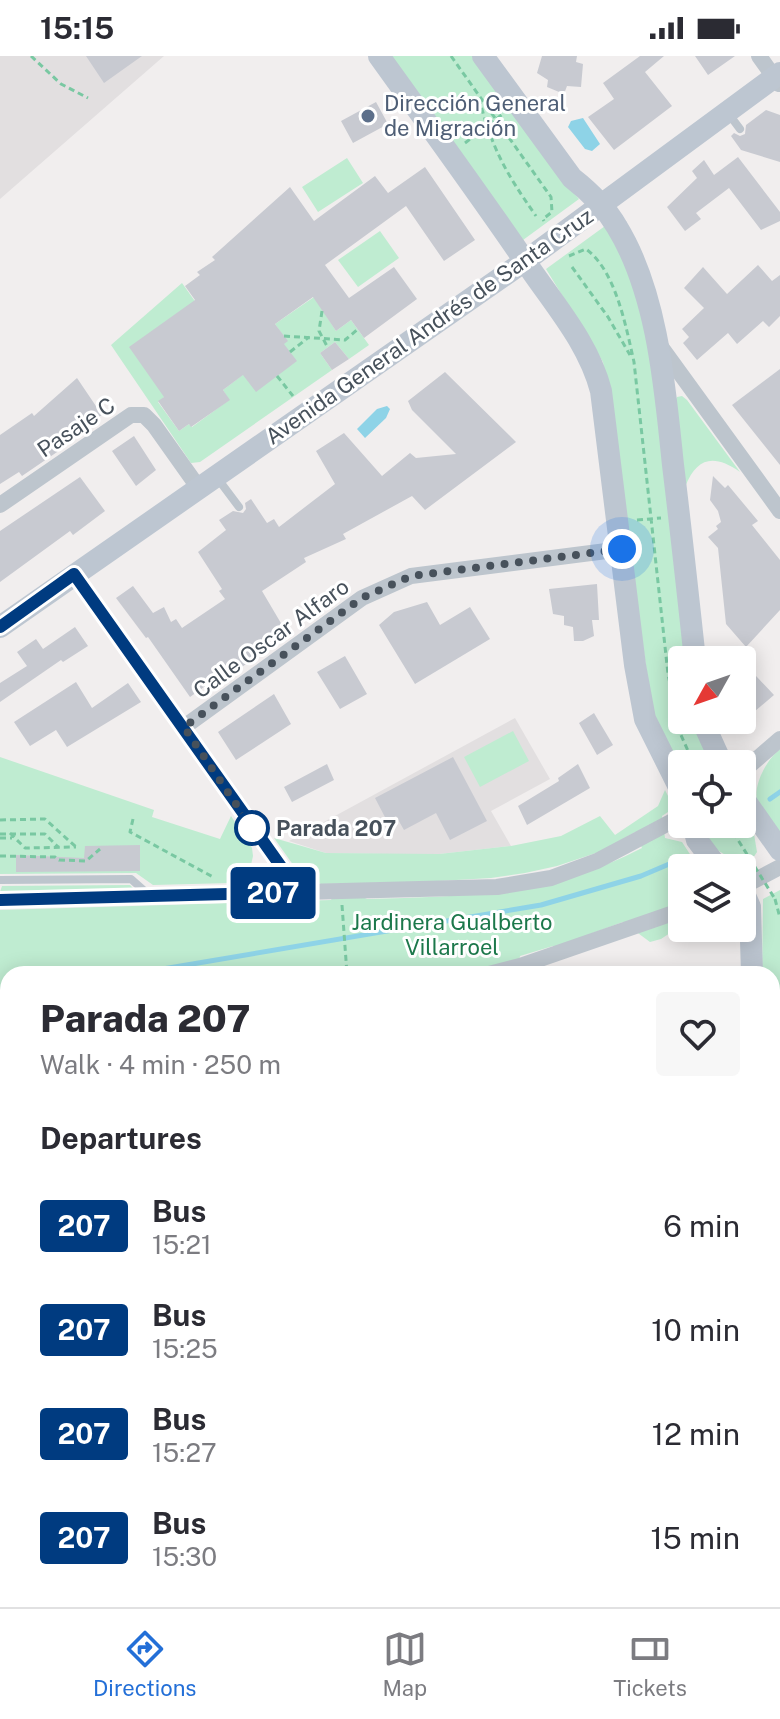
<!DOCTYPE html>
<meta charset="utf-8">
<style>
:root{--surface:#fff;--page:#f7f7f7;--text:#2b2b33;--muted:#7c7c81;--line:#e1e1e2;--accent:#236fd7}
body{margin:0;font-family:"Public Sans",sans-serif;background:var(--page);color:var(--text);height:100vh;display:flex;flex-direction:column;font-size:30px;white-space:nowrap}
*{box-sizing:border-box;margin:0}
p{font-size:26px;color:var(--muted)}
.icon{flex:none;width:44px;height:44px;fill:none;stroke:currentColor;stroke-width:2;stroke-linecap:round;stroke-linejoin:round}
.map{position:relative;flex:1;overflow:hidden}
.sheet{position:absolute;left:0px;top:910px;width:780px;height:642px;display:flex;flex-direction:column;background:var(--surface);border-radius:24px 24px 0 0;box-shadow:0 4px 20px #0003}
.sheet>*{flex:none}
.badge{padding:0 16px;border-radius:6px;font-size:28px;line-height:52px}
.needle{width:52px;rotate:230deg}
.buttons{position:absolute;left:668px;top:590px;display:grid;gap:16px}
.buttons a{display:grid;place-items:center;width:88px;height:88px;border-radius:8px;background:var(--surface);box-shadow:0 4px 20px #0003;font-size:40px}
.you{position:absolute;width:40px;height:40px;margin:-20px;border:6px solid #fff;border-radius:50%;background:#1a73e8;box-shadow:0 0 0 12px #1a73e833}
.map>.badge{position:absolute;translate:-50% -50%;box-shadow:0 0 0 4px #fff}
h2{padding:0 40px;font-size:30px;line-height:72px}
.round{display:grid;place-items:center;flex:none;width:84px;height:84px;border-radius:8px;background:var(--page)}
.overview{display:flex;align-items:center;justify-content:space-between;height:136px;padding:0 40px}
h1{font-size:38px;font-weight:800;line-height:60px}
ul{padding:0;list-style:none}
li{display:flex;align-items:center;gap:24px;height:104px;padding:0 40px}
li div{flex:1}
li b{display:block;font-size:30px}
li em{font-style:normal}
li .badge{min-width:88px;font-weight:700;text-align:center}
.status{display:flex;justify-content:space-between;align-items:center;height:56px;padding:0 40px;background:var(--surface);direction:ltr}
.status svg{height:22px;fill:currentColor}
.tabs{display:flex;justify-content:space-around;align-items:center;height:112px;border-top:2px solid var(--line);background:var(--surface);font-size:22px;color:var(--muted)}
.tabs a{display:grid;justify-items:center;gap:4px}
.tabs .on{color:var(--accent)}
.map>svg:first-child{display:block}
.education{fill:#e2dfe0}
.green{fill:#bfecd1}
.water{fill:#8ed3e7}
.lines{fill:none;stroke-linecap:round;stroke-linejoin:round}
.stream{stroke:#8ed3e7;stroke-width:5}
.building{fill:#c8cad1}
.highway-casing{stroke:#748ba6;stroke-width:31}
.path{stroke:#79c8a2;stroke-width:3;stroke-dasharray:6 4;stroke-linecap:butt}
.lane{stroke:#bdc5cd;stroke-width:8}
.street{stroke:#bdc5cd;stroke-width:16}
.secondary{stroke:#bdc6d1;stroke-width:22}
.highway{stroke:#89a0bb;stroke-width:28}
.path-bridge{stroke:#79c8a2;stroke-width:3;stroke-dasharray:6 4;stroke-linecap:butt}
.line-casing{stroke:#fff;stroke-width:18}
.line{stroke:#003b80;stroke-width:12}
.walk{stroke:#47515b;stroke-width:8;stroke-dasharray:0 14.4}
.service-dot{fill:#5c6f8a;stroke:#fff;stroke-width:3}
.stop-dot{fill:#fff;stroke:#003b80;stroke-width:4}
.labels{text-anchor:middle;stroke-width:6;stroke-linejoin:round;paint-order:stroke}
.service-label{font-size:22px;fill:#4e5e75;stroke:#fff;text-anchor:start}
.street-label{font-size:22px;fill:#47515b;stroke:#fff}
.stop-label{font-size:22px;font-weight:bold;fill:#47515b;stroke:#fff;text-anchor:start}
.park-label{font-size:22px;fill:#1c784b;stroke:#fff}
</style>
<div class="status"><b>15:15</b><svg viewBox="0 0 49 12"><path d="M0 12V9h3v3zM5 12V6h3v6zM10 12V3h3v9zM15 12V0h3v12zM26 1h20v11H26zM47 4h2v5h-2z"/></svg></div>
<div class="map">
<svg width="780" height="1551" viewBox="0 0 780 1551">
<rect width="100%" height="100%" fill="#f1eeee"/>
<!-- education -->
<path class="education" d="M0,0H164L0,143Z
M515,662L550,723L491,755L511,790L439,798H385L326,797L289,785Z"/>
<!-- green -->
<path class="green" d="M390,0H472L563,125L579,143L523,184Z
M347,102L363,127L318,156L302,131Z
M605,170C651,236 653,327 663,404C671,471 679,537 688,604H682V664H695L710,708H682V722L652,653L603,306L546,213Z
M380,175L399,202L358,231L338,204Z
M182,227L238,306L168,338L158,346L179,375L189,368L192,371L229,344L223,334L287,285L275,268L314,241L336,275L351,264L369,289L349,303L335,286L320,297L332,314L200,406L191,407L111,289Z
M682,340L687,344L740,416C714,398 697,401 685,431L675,345L677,341Z
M513,675L529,705L480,731L464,701Z
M780,693V776C774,769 763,760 759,751C750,733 766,704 780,693Z
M0,701L154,754L152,761L220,783L231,760L252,792L253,800L251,809L239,823L231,827L153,829L136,817L0,818Z
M665,734L674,752L662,760L665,782L682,786L699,812H682V869L661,883L650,886L623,866L590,878L559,893L553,890L520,900L519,905L507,918H8V999L0,1001V854L331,844L333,840H361L367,843C468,840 549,840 642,792L635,776L602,795L557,810L525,817L491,822L421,826L321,828L301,820L274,782L326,797L439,798L511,790L561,780L600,760L615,779L658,750Z
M742,757L754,778L757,796L751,805L739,807L712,791L702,768H742Z
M130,829L135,834L0,836L2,830Z
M780,834V1179L772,1184V918H762L763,843Z
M780,1202V1309L772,1264V1208Z"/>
<!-- water -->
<path class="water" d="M583,62L600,88L592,95L585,93L568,71L571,65Z
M387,350L390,353L386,362L365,382L357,373L377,353Z"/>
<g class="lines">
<!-- stream -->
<path class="stream" d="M770,743L780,736
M133,918L541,849L641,820L681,803
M0,941L8,939"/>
</g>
<!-- building -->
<path class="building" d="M86,0H142L104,27Z
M542,0H577L576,6L583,8L581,31L567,30L564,38L547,31L548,24L537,17Z
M640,0H664L645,16L672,50L614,94L588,61L614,43L603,27Z
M695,0H735L708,19Z
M376,46L388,68L353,87L341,65Z
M766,54L780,59V106L741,94L731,80L734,77L740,80L745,78L746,69Z
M738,101L780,156V165L761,174L729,132L696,157L701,163L685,175L667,151L697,122L692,115L704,104L714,119Z
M425,111L475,184L444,205L406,150L325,209L349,242L394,211L417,243L364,282L351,264L336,275L313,241L275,268L288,285L284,288L297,305L256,336L243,319L223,334L230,344L191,371L189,368L179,375L158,345L164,341L129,291L195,244L185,230L200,219L197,216L215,204L212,201L290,131L314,165L375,120L388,137Z
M758,209L772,225L780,219V260L769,271L763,265L737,288L728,277L697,304L683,287L689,281L682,273L704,252L684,232L703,211L727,238Z
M335,286L349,303L332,314L320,297Z
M780,313V409L732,349Z
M445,316L516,386L425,454L412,440L343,478L346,483L304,502L306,506L262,535L285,574L252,595L256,601L239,613L236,608L190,641L148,581L146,582L116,542L133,530L153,557L164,551L171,566L176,563L182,572L225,543L219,535L222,533L198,496L226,474L219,464L233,455L243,457L246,453L245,447L251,443L267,467L274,463L279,471L335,428L316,395L344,377L382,420L410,397L416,402L456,398L412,354L408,345Z
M77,322L102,359L55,388L60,394L22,420L19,416L0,428V379L32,357L34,360Z
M134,380L156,414L136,430L112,395Z
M713,420L725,432L728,429L758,465L752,469L780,504V554L746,591L726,568L718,492L708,481L718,473L716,470L721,466L718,455L710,444Z
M80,421L105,455L73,479L70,475L0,526V475Z
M597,528L599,564H592L594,580L583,585H574L573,571L564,569V560L553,558L549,533Z
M427,546L440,569L470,551L490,583L415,628L379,569L394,556Z
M75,571L88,590L63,606L61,604L0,646V627L27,610L17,596L36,583L43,593Z
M345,600L367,638L340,653L317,616Z
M742,605L774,639L742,666Z
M76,626L92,652L128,627L141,646L67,691L56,674L30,690L14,666Z
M274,638L291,668L236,704L218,676Z
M594,657L613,689L597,699L579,667Z
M453,701L487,765L450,784L436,757L404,774L396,760L387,765L375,742Z
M327,708L334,724L292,746L284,731Z
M578,708L590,732L527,769L518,750L559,725L558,722Z
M140,789V815L16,816V799L84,802L85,790Z"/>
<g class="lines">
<!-- highway casing -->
<g class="highway-casing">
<path id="highway" d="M0,1173L8,1188
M0,1234L8,1250
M167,1544L171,1551
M202,1544L206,1551"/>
</g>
<!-- path -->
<path class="path" d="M31,0L61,28L88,42
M451,0L551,141L552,156L543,163L544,165
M479,42C492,93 506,117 536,160
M465,87L504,57
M569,200L586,193C616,215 626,271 634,306L668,618L680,677L694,708
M572,211L608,261L630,299
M322,255L319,275L328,292
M284,280L345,284L358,273
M290,296L309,281
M277,320L293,340
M637,464L661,462
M133,763L130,776L215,822
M0,764L45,763L76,791
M10,777L25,792L76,791
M0,778H45L59,792
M0,782H12
M0,800L55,801L59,804L86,805L100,793
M775,843L780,862
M342,849L347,918
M779,1177L780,1151"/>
<!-- lane -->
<path class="lane" d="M728,57L740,73
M218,423L239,451
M0,824L131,823L149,839"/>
<!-- street -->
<path class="street" d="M759,0L779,28
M661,291L780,455
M0,449L131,359H144L154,369L198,431
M74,518L299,836
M184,671L362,542L411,520L622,493
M742,716L780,683
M742,831L780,811
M0,844L497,831L551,822L597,805L682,760
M489,918L520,910L682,854
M0,1009L8,1007
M772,1197L780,1191
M0,1359L8,1356
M0,1404L8,1430
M44,1544L46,1551
M369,1551L380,1544
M592,1551L593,1544"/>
<!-- secondary -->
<path class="secondary" d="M379,0C430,71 482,142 531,214C558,253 589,289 601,335L635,609L645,663L682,737
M483,0L572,122C590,136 606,152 617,171C658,238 665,333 673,409C681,474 688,539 695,604
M0,571L525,205L780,17
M702,664L722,708
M742,740L780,794
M693,768L697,784L718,812
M742,833L750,851L752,918
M772,1310L780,1340"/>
<!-- highway -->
<use href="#highway" class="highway"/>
<!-- path-bridge -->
<path class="path-bridge" d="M728,768L775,843"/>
</g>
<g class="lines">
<!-- line casing -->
<g class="line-casing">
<path id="line" d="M0,571L74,518L299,836L0,844"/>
</g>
<!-- line -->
<use href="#line" class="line"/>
<!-- walk -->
<path class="walk" d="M252,772L184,671L362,542L411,520L622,493"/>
</g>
<!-- markers -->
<circle class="service-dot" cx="368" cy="60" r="8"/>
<circle class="stop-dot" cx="252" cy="772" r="16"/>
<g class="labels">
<!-- service labels -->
<g class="service-label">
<text x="384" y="55">Dirección General<tspan x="384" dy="25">de Migración</tspan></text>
</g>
<!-- street labels -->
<g class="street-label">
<text transform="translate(429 270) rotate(-35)" y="8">Avenida General Andrés de Santa Cruz</text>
<text transform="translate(76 371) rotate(-34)" y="8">Pasaje C</text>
<text transform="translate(271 582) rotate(-36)" y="8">Calle Oscar Alfaro</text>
</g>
<!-- stop labels -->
<g class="stop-label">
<text x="276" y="780">Parada 207</text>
</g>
<!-- park labels -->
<g class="park-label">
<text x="452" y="874">Jardinera Gualberto<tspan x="452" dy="25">Villarroel</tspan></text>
</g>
</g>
</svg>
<div class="buttons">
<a><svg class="needle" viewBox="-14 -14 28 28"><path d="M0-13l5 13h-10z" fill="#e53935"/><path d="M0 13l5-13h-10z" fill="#7c7c81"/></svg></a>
<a><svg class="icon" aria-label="locate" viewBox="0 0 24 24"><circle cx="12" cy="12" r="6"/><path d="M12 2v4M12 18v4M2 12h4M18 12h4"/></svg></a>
<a><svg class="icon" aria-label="layers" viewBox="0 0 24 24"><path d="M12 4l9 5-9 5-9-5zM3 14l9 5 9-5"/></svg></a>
</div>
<div class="you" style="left:622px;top:493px"></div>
<b class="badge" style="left:273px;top:837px;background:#003b80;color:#fff">207</b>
<section class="sheet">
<div class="overview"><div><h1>Parada 207</h1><p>Walk · 4 min · 250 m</p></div><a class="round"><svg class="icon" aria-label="heart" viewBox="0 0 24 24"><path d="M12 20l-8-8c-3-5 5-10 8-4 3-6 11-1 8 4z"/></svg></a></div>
<h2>Departures</h2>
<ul>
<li><span class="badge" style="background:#003b80;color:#fff">207</span><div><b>Bus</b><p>15:21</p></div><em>6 min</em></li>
<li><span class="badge" style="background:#003b80;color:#fff">207</span><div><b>Bus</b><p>15:25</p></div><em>10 min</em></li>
<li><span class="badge" style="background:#003b80;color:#fff">207</span><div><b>Bus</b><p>15:27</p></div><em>12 min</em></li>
<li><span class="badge" style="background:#003b80;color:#fff">207</span><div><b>Bus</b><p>15:30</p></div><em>15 min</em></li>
</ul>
</section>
</div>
<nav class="tabs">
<a class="on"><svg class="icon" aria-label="directions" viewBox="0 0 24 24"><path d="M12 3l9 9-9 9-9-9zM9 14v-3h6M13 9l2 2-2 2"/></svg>Directions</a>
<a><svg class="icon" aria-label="map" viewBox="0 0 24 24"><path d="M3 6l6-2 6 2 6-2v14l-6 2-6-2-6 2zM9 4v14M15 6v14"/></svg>Map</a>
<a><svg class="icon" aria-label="tickets" viewBox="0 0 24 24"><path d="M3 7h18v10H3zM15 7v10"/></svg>Tickets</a>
</nav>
